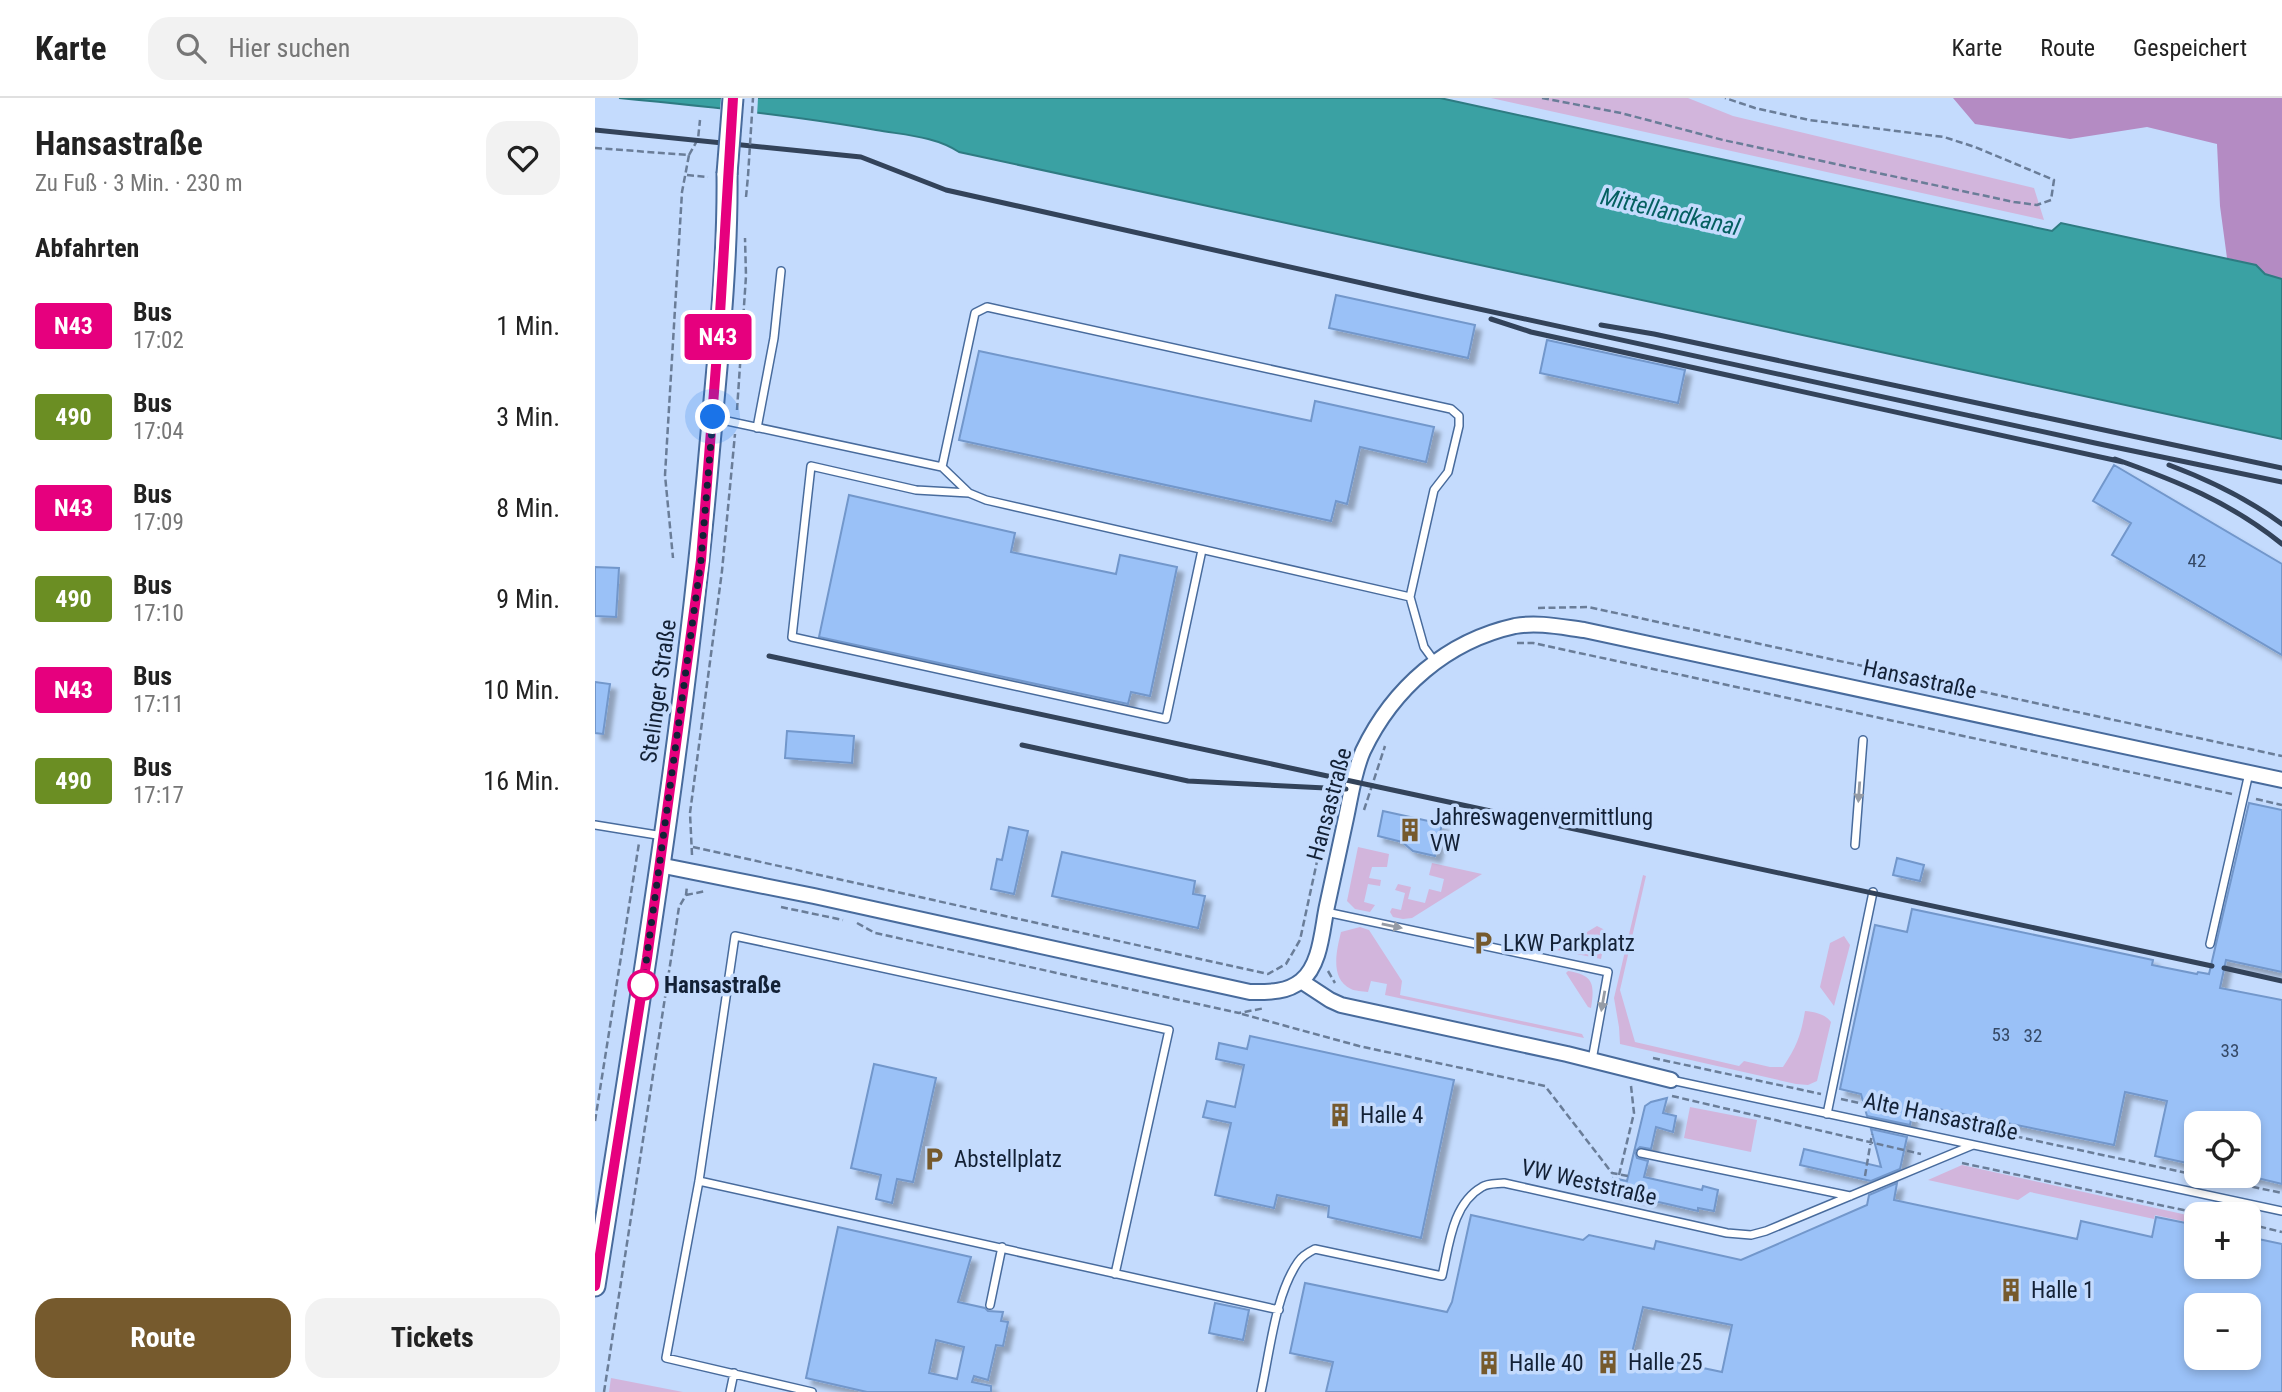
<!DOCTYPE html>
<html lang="de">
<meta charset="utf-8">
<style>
:root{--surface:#fff;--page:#f2f2f2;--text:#222;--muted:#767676;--line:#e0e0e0;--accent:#765a2d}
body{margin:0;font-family:"Roboto Condensed",sans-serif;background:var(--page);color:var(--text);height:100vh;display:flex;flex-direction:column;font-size:26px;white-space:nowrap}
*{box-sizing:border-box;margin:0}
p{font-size:23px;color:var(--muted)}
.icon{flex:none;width:38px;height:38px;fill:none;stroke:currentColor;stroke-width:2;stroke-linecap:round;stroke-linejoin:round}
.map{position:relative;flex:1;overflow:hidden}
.sheet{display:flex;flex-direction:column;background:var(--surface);width:595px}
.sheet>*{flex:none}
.badge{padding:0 14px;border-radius:5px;font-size:24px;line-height:46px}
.tools{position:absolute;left:1589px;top:1013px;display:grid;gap:14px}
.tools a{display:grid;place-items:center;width:77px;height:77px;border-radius:14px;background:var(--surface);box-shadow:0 4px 10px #0003;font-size:35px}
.you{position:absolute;width:35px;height:35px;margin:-18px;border:5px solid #fff;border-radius:50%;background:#1a73e8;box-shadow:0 0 0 10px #1a73e833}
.map>.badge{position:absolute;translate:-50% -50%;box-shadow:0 0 0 4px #fff}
h2{padding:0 35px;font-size:26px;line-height:63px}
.round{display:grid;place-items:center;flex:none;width:74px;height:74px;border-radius:21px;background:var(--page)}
.head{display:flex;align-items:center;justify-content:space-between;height:119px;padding:0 35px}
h1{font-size:33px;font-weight:700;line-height:52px}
.action{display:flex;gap:14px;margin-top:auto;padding:14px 35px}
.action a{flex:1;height:80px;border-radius:21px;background:var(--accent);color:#fff;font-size:28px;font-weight:700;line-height:80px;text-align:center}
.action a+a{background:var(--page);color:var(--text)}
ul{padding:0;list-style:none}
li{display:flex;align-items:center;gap:21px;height:91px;padding:0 35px}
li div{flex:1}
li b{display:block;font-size:26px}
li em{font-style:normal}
li .badge{min-width:77px;font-weight:700;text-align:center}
header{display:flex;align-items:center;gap:42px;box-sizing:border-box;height:98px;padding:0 35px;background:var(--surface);border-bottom:2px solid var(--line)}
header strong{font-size:33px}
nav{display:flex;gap:38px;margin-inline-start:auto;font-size:24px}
.search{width:490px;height:63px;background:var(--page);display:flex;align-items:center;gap:18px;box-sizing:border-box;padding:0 24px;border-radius:21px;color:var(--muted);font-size:26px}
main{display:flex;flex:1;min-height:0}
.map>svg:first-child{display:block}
.green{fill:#d2b5dc}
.forest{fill:#b48bc3}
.water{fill:#3aa1a3;stroke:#2e7b82;stroke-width:2}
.pier{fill:#c4dbfd}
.building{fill:#9ac1f7;stroke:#7297cb;stroke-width:2;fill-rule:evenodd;filter:url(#shadow)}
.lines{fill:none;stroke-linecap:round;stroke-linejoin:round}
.lane-casing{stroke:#486b9c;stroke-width:10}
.street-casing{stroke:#486b9c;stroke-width:18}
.secondary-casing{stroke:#486b9c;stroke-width:23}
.path{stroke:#6a7d98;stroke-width:2.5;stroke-dasharray:7 3.5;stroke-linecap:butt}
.lane{stroke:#fff;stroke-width:7}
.street{stroke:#fff;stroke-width:14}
.secondary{stroke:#fff;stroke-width:19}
.rail{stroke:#33435a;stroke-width:5}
.secondary-bridge-casing{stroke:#486b9c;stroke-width:23;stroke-linecap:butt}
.path-bridge{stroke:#6a7d98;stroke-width:2.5;stroke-dasharray:7 3.5;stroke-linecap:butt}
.secondary-bridge{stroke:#fff;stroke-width:19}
.oneway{fill:#959ba5}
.line-casing{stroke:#fff;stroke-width:16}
.line{stroke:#e6007e;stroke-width:10}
.walk{stroke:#132136;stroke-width:7;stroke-dasharray:0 12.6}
.stop-dot{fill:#fff;stroke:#e6007e;stroke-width:3.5}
.labels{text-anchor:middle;stroke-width:7;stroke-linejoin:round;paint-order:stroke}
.number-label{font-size:19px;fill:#354966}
.street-label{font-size:23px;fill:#132136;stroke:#c4dbfd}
.poi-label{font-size:23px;fill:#132136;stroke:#c4dbfd;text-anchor:start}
.stop-label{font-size:23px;font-weight:bold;fill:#132136;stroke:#c4dbfd;text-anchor:start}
.water-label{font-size:24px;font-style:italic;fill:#045f60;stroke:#c4dbfd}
</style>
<header>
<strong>Karte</strong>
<div class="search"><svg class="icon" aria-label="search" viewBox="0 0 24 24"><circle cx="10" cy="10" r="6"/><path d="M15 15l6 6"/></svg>Hier suchen</div>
<nav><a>Karte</a><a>Route</a><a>Gespeichert</a></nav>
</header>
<main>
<section class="sheet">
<div class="head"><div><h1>Hansastraße</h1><p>Zu Fuß · 3 Min. · 230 m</p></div><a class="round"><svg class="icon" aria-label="heart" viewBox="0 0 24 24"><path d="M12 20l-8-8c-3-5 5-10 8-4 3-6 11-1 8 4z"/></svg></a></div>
<h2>Abfahrten</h2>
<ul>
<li><span class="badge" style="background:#e6007e;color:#fff">N43</span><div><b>Bus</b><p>17:02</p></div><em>1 Min.</em></li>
<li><span class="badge" style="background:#6b8e23;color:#fff">490</span><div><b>Bus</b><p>17:04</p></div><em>3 Min.</em></li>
<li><span class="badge" style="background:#e6007e;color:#fff">N43</span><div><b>Bus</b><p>17:09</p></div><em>8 Min.</em></li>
<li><span class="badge" style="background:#6b8e23;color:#fff">490</span><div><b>Bus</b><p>17:10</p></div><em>9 Min.</em></li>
<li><span class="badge" style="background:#e6007e;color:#fff">N43</span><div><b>Bus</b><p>17:11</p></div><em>10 Min.</em></li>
<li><span class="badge" style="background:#6b8e23;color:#fff">490</span><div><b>Bus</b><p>17:17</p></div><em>16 Min.</em></li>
</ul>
<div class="action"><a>Route</a><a>Tickets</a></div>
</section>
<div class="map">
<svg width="1687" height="1294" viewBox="0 0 1687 1294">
<defs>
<filter id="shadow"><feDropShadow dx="6" dy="6" stdDeviation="2" flood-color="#0004"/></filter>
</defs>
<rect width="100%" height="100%" fill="#c4dbfd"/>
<!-- green -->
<path class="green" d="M896,0H1093L1138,18L1439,90L1449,122Z
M763,749L794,756L792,769H777L774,780L786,782L785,788L773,786L769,804L780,807L775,814L760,811L752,803Z
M837,765L887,776L817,820L808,821L798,819L795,814L797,810L806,812L810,795L800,792L803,786L816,789L813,801L830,805L834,791L846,794L849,781L834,777Z
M1048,777L1051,778L1025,892L1040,944L1144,968L1149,963L1175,969H1188C1202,948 1206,937 1210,913C1220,914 1230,916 1236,924L1222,983L1213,987L1201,986L1025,946L1024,929L1019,900Z
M1002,828L1008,831L1011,836L1006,861L962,852Z
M765,829L774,832L807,883L805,897L987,936L989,940L790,897L792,886L776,883L773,894C767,893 760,893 756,891C734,881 742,851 746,834Z
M1249,838L1255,847L1239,908L1225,889L1235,845Z
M973,873C998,877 1000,885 996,910L993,909L971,875Z
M1095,1009L1162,1022L1156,1054L1089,1040Z
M1367,1067L1601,1119V1126L1560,1117L1559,1121L1435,1094L1423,1102L1333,1082Z
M16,1280L88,1294H14Z"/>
<!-- forest -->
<path class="forest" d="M1358,0H1687V181L1670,176L1661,167L1632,160L1625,108L1622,46L1552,29L1475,41L1380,26Z"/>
<!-- water -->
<path class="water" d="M24,0H845L1457,133L1466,125L1661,167L1670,176L1687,181V341L364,54C340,38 309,37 281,32C196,17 110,8 24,0Z"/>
<!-- pier -->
<path class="pier" d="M126,0H163L162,18L125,13Z"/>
<!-- building -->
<path class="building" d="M741,197L880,227L873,260L734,230Z
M952,242L1090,272L1083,305L945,275Z
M384,253L716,323L720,303L839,329L831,364L765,349L752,406L741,403L736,423L364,342Z
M1519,367L1687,466V557L1517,457L1536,425L1498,403Z
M254,397L420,435L416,454L521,476L525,457L582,469L555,598L536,594L533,606L224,539Z
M0,469L24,470L21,519L0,518Z
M0,584L15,586L8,636L0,635Z
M192,633L259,638L257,665L190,660Z
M1654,705L1687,712V874L1631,862L1625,890L1687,902V1086L1654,1078V1026H1601V1067L1560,1058L1572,1003L1530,994L1519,1047L1319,1006L1315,1027L1272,1018L1266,996L1245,991L1280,827L1312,834L1317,811L1558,862L1557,867L1602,876L1603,874L1614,876Z
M788,713L847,726L840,758L818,753L807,744L783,738Z
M414,729L433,733L419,796L396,791L402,761L407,762Z
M467,754L600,783L598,796L610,798L603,830L457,798Z
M1302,760L1329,767L1325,783L1298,777Z
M655,938L859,982L826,1140L733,1119L734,1108L682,1097L679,1110L620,1097L636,1025L608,1019L612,1003L640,1009L649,967L621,961L624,945L652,951Z
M279,966L341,980L318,1084L302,1081L297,1105L281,1101L286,1077L256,1070Z
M1072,1000L1068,1015L1081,1018L1078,1034L1061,1029L1056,1051L1045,1049L1040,1053L1042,1060L1053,1063L1049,1079L1107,1092L1108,1088L1123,1092L1119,1113L1103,1110V1113L1015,1093L1018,1080L1032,1083L1050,1008L1056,1004Z
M1276,1031L1312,1039L1305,1071L1276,1083L1205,1067L1209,1051L1286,1069Z
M1302,1085L1299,1102L1482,1141L1486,1123L1557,1139L1561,1119L1601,1127V1169H1654V1139L1687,1146V1294H731L738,1264L695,1255L710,1185L852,1214L857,1204L876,1117L988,1142L994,1137L1059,1151L1061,1143L1146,1162L1272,1107L1274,1097ZM1601,1208H1654V1260H1601ZM1048,1209L1137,1227L1127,1274L1037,1255Z
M243,1129L376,1159L363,1204L390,1210L393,1213L408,1214L406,1223L413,1224L408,1248L401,1247L393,1282L379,1278L377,1284L396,1288V1294H272L211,1280ZM341,1242L369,1249L362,1281L334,1275Z
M620,1205L654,1212L648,1242L614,1235Z"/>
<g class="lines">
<!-- lane casing -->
<g class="lane-casing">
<path id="lane" d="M118,320L347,369L374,395L391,402L815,499L829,549L840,564
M162,330L179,240L186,173
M347,369L380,215L392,209L856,311L864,318V328L853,374L839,392L815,499
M374,395L321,392L216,368L197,539L571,621L607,452
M0,727L68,738
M1260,747L1268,642
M731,814L1013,874L997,962
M1615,846L1654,675
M1076,982L1687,1113
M1232,1016L1278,794
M1046,1055L1255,1098
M104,1083L684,1212
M395,1207L407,1149
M135,1294L139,1275
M217,1294L71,1260L104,1083L140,838L574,932L520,1176
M666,1294C675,1254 680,1197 703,1164C707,1158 714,1154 720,1151L847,1178C854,1148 857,1106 887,1089C893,1085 902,1086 909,1085L1132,1135L1156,1137L1171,1133L1378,1047"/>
</g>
<!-- street casing -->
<g class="street-casing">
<path id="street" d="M64,767L219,798L655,894C673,894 691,895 706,883C726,867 727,831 732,808C738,779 745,749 751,720C756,697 759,673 768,653C798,590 852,543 920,528C943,524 966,529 989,532L1687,682
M706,883L735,902L746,907L972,956L1076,982"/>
</g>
<!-- secondary casing -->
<g class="secondary-casing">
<path id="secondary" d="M0,1188C44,908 91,628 115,346C123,257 133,165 132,76"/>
</g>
<!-- path -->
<path class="path" d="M947,0L1026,15L1128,42L1419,104L1442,107L1456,102L1459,82L1380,49L1349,39L1214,22L1160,10L1130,0
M0,50L94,57L87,94L70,377L78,460
M94,57L103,41L105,22
M92,77L113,79
M151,99L153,78
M142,312L151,178L150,140
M943,510L993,509L1687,658
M922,545H938L1637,696
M1661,701L1687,707
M769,712L790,648
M98,749L673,876L691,866L705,842L734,708C732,689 741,670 750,652
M97,757L95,715L127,473L140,336
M91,797L111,793
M186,809L248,822
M262,825L280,835L644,915L670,910
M733,873L740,885
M647,916L764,948L950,988L1017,1075L1033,1078
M1058,960L1226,996
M1077,998L1326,1056
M1246,1001L1601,1077
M0,1023L44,745
M1367,1065L1607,1116
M1024,1077L1039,1015L1036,988
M1270,1078L1277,1036
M1606,1078L1687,1095
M1654,1126L1687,1134
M9,1294L84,809L91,797L92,788"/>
<!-- lane -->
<use href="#lane" class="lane"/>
<!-- street -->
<use href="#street" class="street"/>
<!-- secondary -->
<use href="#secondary" class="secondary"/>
<!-- rail -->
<path class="rail" d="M0,32L266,59L351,92L829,199L1500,345L1687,384
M896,221L936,234L1528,364
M1006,227L1059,236L1687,370
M1520,361C1582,383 1635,404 1687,446
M1574,367C1614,382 1653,401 1687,426
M174,558L1617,868
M427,647L593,683L751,691
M1629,870L1687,883"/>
<!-- secondary-bridge casing -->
<g class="secondary-bridge-casing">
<path id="secondary-bridge" d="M132,76L138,0"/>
</g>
<!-- path-bridge -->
<path class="path-bridge" d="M153,78L158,0"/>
<!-- secondary-bridge -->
<use href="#secondary-bridge" class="secondary-bridge"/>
</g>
<!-- one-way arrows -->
<defs><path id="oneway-solid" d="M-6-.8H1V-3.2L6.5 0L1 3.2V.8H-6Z" transform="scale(1.75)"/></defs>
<g class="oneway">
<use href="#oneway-solid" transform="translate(1264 694) rotate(94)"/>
<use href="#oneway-solid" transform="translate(797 828) rotate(12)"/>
<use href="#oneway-solid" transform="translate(1008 903) rotate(100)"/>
</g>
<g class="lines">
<!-- line casing -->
<g class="line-casing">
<path id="line" d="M0,1188L52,860L106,462L125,216L138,0"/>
</g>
<!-- line -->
<use href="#line" class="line"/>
<!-- walk -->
<path class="walk" d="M48,887L106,462L118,319"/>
</g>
<!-- icons -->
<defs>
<g id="building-bare" transform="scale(1.89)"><path d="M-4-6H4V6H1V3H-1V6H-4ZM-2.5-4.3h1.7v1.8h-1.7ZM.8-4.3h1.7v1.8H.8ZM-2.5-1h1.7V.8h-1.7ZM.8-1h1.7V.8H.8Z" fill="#765a2d" stroke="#c4dbfd" stroke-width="2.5" paint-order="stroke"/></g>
<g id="parking-bare" transform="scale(1.89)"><path d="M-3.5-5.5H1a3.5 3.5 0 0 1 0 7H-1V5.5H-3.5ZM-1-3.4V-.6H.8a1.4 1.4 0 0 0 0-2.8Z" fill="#765a2d" stroke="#c4dbfd" stroke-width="2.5" paint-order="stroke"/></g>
</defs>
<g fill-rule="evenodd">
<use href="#building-bare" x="815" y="732"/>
<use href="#parking-bare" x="888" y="845"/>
<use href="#building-bare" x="745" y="1017"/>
<use href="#parking-bare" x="339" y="1061"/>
<use href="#building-bare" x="1416" y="1192"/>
<use href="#building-bare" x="1013" y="1264"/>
<use href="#building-bare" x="894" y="1265"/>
</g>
<!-- markers -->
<circle class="stop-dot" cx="48" cy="887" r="14"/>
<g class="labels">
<!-- number labels -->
<g class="number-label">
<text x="1602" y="469">42</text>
<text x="1406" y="943">53</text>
<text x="1438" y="944">32</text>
<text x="1635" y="959">33</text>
</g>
<!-- street labels -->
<g class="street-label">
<text transform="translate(1325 581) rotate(12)" y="8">Hansastraße</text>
<text transform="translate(63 593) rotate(-82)" y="8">Stelinger Straße</text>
<text transform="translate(734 706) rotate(-75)" y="8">Hansastraße</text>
<text transform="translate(1346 1018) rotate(12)" y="8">Alte Hansastraße</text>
<text transform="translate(994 1084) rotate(13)" y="8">VW Weststraße</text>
</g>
<!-- poi labels -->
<g class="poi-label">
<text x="835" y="727">Jahreswagenvermittlung<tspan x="835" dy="26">VW</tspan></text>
<text x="908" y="853">LKW Parkplatz</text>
<text x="765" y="1025">Halle 4</text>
<text x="359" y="1069">Abstellplatz</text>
<text x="1436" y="1200">Halle 1</text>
<text x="1033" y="1272">Halle 25</text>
<text x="914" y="1273">Halle 40</text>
</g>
<!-- stop labels -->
<g class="stop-label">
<text x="69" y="895">Hansastraße</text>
</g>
<!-- water labels -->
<g class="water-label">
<text transform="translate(1075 114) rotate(13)" y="8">Mittellandkanal</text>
</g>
</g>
</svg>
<div class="tools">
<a><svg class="icon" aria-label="locate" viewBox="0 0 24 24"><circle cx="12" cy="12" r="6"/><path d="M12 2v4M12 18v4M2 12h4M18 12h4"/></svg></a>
<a>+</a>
<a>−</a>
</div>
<div class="you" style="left:118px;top:319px"></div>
<b class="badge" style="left:123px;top:239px;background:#e6007e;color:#fff">N43</b>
</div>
</main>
